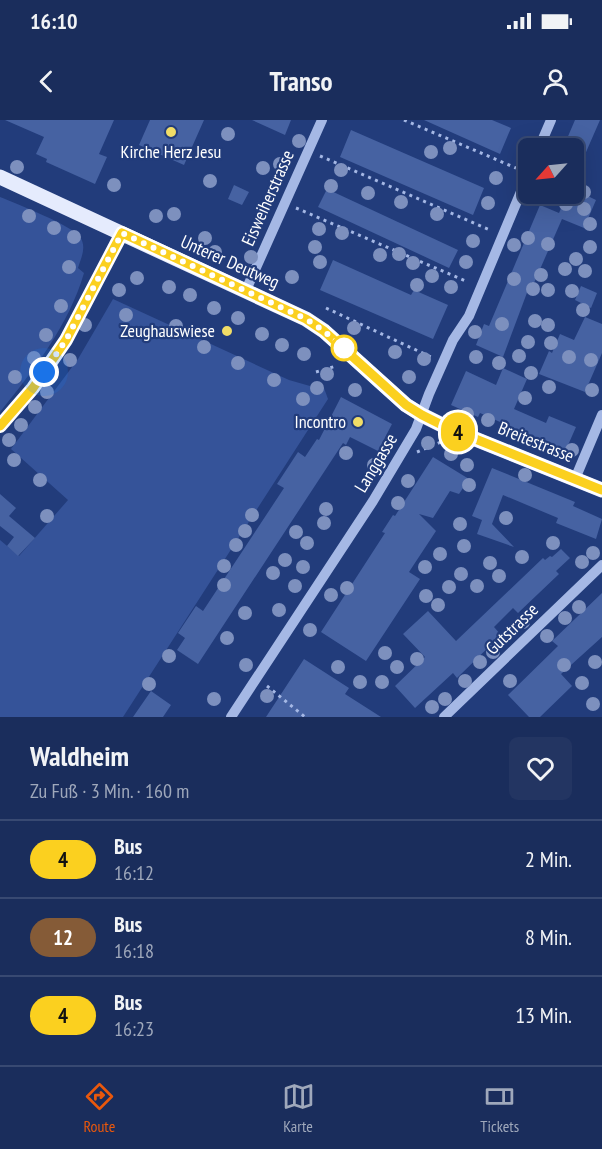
<!DOCTYPE html>
<html lang="de">
<meta charset="utf-8">
<style>
:root{--surface:#1a2d5c;--page:#233562;--text:#f1f3f6;--muted:#9fa8bb;--line:#384972;--accent:#ea580c}
body{margin:0;font-family:"PT Sans Narrow",sans-serif;background:var(--page);color:var(--text);height:100vh;display:flex;flex-direction:column;font-size:22px;white-space:nowrap}
*{box-sizing:border-box;margin:0}
p{font-size:20px;color:var(--muted)}
.icon{flex:none;width:33px;height:33px;fill:none;stroke:currentColor;stroke-width:2;stroke-linecap:round;stroke-linejoin:round}
.map{position:relative;height:597px;overflow:hidden}
.panel{display:flex;flex-direction:column;background:var(--surface);flex:1}
.panel>*{flex:none}
.badge{padding:0 12px;border-radius:20px;font-size:21px;line-height:39px}
.needle{width:39px;rotate:243deg}
.buttons{position:absolute;left:518px;top:18px;display:grid;gap:12px}
.buttons a{display:grid;place-items:center;width:66px;height:66px;border-radius:9px;background:var(--surface);box-shadow:0 6px 24px #0002,0 0 0 2px var(--line);font-size:30px}
.you{position:absolute;width:30px;height:30px;margin:-15px;border:4px solid #fff;border-radius:50%;background:#1a73e8;box-shadow:0 0 0 9px #1a73e833}
.map>.badge{position:absolute;translate:-50% -50%;box-shadow:0 0 0 3px #fff}
.round{display:grid;place-items:center;flex:none;width:63px;height:63px;border-radius:9px;background:var(--page)}
.headline{display:flex;align-items:center;justify-content:space-between;height:102px;padding:0 30px}
h1{font-size:28px;font-weight:700;line-height:45px}
ul{padding:0;list-style:none}
li{display:flex;align-items:center;gap:18px;height:78px;padding:0 30px;border-top:2px solid var(--line)}
li div{flex:1}
li b{display:block;font-size:22px}
li em{font-style:normal}
li .badge{min-width:66px;font-weight:700;text-align:center}
.status{display:flex;justify-content:space-between;align-items:center;height:42px;padding:0 30px;background:var(--surface);direction:ltr}
.status svg{height:16px;fill:currentColor}
header{display:flex;justify-content:space-between;align-items:center;height:78px;padding:0 30px;background:var(--surface);font-size:27px;font-weight:700}
.dock{display:flex;justify-content:space-around;align-items:center;height:84px;border-top:2px solid var(--line);background:var(--surface);font-size:16px;color:var(--muted)}
.dock a{display:grid;justify-items:center;gap:3px}
.dock .active{color:var(--accent)}
.map>svg:first-child{display:block}
.green{fill:#355399}
.building{fill:#4662a2}
.lines{fill:none;stroke-linecap:round;stroke-linejoin:round}
.path{stroke:#a5b8e5;stroke-width:3;stroke-dasharray:3 4.5;stroke-linecap:butt}
.minor{stroke:#a5b8e5;stroke-width:10}
.major{stroke:#e5ebfd;stroke-width:15}
.tree{fill:#7d90be}
.line-casing{stroke:#fff;stroke-width:14}
.line{stroke:#fbd01f;stroke-width:9}
.walk{stroke:#fff;stroke-width:6;stroke-dasharray:0 10.8}
.poi-dot{fill:#f1dd67;stroke:#223c7b;stroke-width:2}
.stop-dot{fill:#fff;stroke:#fbd01f;stroke-width:3}
.labels{text-anchor:middle;stroke-width:4.5;stroke-linejoin:round;paint-order:stroke}
.poi-label{font-size:18px;fill:#fff;stroke:#223c7b;text-anchor:end}
.street-label{font-size:18px;fill:#fff;stroke:#223c7b}
</style>
<div class="status"><b>16:10</b><svg viewBox="0 0 49 12"><path d="M0 12V9h3v3zM5 12V6h3v6zM10 12V3h3v9zM15 12V0h3v12zM26 1h20v11H26zM47 4h2v5h-2z"/></svg></div>
<header><svg class="icon" aria-label="back" viewBox="0 0 24 24"><path d="M15 5l-7 7 7 7"/></svg>Transo<svg class="icon" aria-label="person" viewBox="0 0 24 24"><circle cx="12" cy="8" r="4"/><path d="M4 21q1-7 8-7t8 7"/></svg></header>
<div class="map">
<svg width="602" height="597" viewBox="0 0 602 597">
<rect width="100%" height="100%" fill="#223c7b"/>
<!-- green -->
<path class="green" d="M0,77C15,83 73,106 80,117C87,127 81,138 78,148L84,153C69,205 33,251 0,292Z
M113,179L289,260L310,266L324,268L328,279L123,597H0V420L19,436L68,380L11,329L78,239Z"/>
<!-- building -->
<path class="building" d="M5,0H114L99,34L107,37L95,64L46,42L47,39L36,34L44,17Z
M150,0H204L184,45L139,25Z
M252,0H291L285,15Z
M424,0H492L511,8L500,34Z
M575,0H600L573,62V28H563Z
M351,10L484,68L473,95L340,37Z
M234,65L249,72L242,85L228,79Z
M327,69L458,130L449,148L318,87Z
M573,69L596,80L584,108L562,99L534,163L531,162L503,237L476,225L484,204L489,206L540,85L559,93L567,74H573Z
M333,140L411,175L414,170L448,185L433,219L320,170Z
M581,166L597,173L591,188L575,180Z
M585,197L602,204V233L585,272L539,254L549,231L552,233L560,214L574,220Z
M503,248L527,259L514,289L546,303L549,296L576,307L565,332L507,309L509,306L480,293L478,297L451,285L466,251L496,265Z
M341,277L392,304L378,331L350,317L346,325L343,323L198,544L177,530L185,518L178,513L196,486L203,491L284,368L277,364L298,332L305,337L317,319L319,320Z
M433,337L469,359L459,374L450,371L433,398L419,394L436,411L409,452L420,459L366,541L321,512L385,413L382,412L393,395L395,396Z
M492,348L575,382L573,386L602,399L596,419L556,403L558,398L503,375L492,404L514,427L477,414L482,400L472,396Z
M0,374L16,388L9,396L35,418L18,436L7,426L14,417L0,406Z
M561,429L570,438L556,451L559,454L518,493L513,488L494,507L501,515L457,558L453,553L415,588L395,566L425,537L403,514L428,491L456,521L543,438L545,440L550,436L552,437Z
M602,473V517L561,554L572,566L540,597H529L508,575L558,526L552,521Z
M304,539L349,568L345,574L381,597H266Z
M151,571L171,585L163,597H133Z"/>
<g class="lines">
<!-- path -->
<path class="path" d="M404,0L516,48
M320,36L490,110
M296,88L468,162
M326,188L431,237
M316,252L336,246
M417,332L441,322
M267,566L305,597"/>
<!-- minor -->
<path class="minor" d="M539,28L551,0
M246,170L322,0
M0,306L32,268L66,220L122,113
M575,359L602,295
M231,597L373,381L416,309L429,274L453,220L469,196L528,55
M444,597L602,445"/>
<!-- major -->
<path class="major" d="M0,57L306,199L324,211L406,285L422,295L448,308L602,370"/>
</g>
<!-- trees -->
<g class="tree">
<circle cx="228" cy="14" r="7"/>
<circle cx="299" cy="21" r="7"/>
<circle cx="450" cy="28" r="7"/>
<circle cx="431" cy="32" r="7"/>
<circle cx="280" cy="44" r="7"/>
<circle cx="17" cy="47" r="7"/>
<circle cx="263" cy="48" r="7"/>
<circle cx="341" cy="50" r="7"/>
<circle cx="496" cy="58" r="7"/>
<circle cx="210" cy="61" r="7"/>
<circle cx="114" cy="65" r="7"/>
<circle cx="331" cy="66" r="7"/>
<circle cx="584" cy="72" r="7"/>
<circle cx="368" cy="73" r="7"/>
<circle cx="401" cy="82" r="7"/>
<circle cx="488" cy="83" r="7"/>
<circle cx="566" cy="84" r="7"/>
<circle cx="584" cy="89" r="7"/>
<circle cx="174" cy="94" r="7"/>
<circle cx="437" cy="94" r="7"/>
<circle cx="29" cy="96" r="7"/>
<circle cx="156" cy="96" r="7"/>
<circle cx="590" cy="104" r="7"/>
<circle cx="54" cy="108" r="7"/>
<circle cx="319" cy="109" r="7"/>
<circle cx="342" cy="113" r="7"/>
<circle cx="74" cy="117" r="7"/>
<circle cx="205" cy="118" r="7"/>
<circle cx="528" cy="118" r="7"/>
<circle cx="473" cy="121" r="7"/>
<circle cx="548" cy="124" r="7"/>
<circle cx="514" cy="125" r="7"/>
<circle cx="315" cy="127" r="7"/>
<circle cx="590" cy="127" r="7"/>
<circle cx="215" cy="132" r="7"/>
<circle cx="399" cy="134" r="7"/>
<circle cx="380" cy="135" r="7"/>
<circle cx="251" cy="137" r="7"/>
<circle cx="576" cy="139" r="7"/>
<circle cx="320" cy="142" r="7"/>
<circle cx="466" cy="142" r="7"/>
<circle cx="413" cy="143" r="7"/>
<circle cx="69" cy="147" r="7"/>
<circle cx="565" cy="149" r="7"/>
<circle cx="585" cy="151" r="7"/>
<circle cx="541" cy="155" r="7"/>
<circle cx="432" cy="156" r="7"/>
<circle cx="292" cy="157" r="7"/>
<circle cx="137" cy="158" r="7"/>
<circle cx="514" cy="159" r="7"/>
<circle cx="417" cy="165" r="7"/>
<circle cx="169" cy="167" r="7"/>
<circle cx="451" cy="167" r="7"/>
<circle cx="533" cy="169" r="7"/>
<circle cx="119" cy="170" r="7"/>
<circle cx="548" cy="170" r="7"/>
<circle cx="572" cy="171" r="7"/>
<circle cx="190" cy="175" r="7"/>
<circle cx="61" cy="186" r="7"/>
<circle cx="214" cy="188" r="7"/>
<circle cx="583" cy="190" r="7"/>
<circle cx="126" cy="195" r="7"/>
<circle cx="238" cy="198" r="7"/>
<circle cx="535" cy="201" r="7"/>
<circle cx="502" cy="204" r="7"/>
<circle cx="85" cy="205" r="7"/>
<circle cx="548" cy="205" r="7"/>
<circle cx="176" cy="206" r="7"/>
<circle cx="354" cy="208" r="7"/>
<circle cx="475" cy="212" r="7"/>
<circle cx="262" cy="214" r="7"/>
<circle cx="46" cy="215" r="7"/>
<circle cx="528" cy="222" r="7"/>
<circle cx="551" cy="223" r="7"/>
<circle cx="282" cy="225" r="7"/>
<circle cx="204" cy="227" r="7"/>
<circle cx="395" cy="232" r="7"/>
<circle cx="304" cy="234" r="7"/>
<circle cx="519" cy="236" r="7"/>
<circle cx="476" cy="237" r="7"/>
<circle cx="569" cy="237" r="7"/>
<circle cx="34" cy="238" r="7"/>
<circle cx="424" cy="239" r="7"/>
<circle cx="70" cy="240" r="7"/>
<circle cx="591" cy="240" r="7"/>
<circle cx="238" cy="243" r="7"/>
<circle cx="499" cy="243" r="7"/>
<circle cx="531" cy="253" r="7"/>
<circle cx="327" cy="254" r="7"/>
<circle cx="15" cy="257" r="7"/>
<circle cx="409" cy="257" r="7"/>
<circle cx="274" cy="260" r="7"/>
<circle cx="549" cy="267" r="7"/>
<circle cx="317" cy="268" r="7"/>
<circle cx="355" cy="270" r="7"/>
<circle cx="592" cy="270" r="7"/>
<circle cx="47" cy="272" r="7"/>
<circle cx="525" cy="278" r="7"/>
<circle cx="303" cy="279" r="7"/>
<circle cx="35" cy="287" r="7"/>
<circle cx="467" cy="294" r="7"/>
<circle cx="488" cy="300" r="7"/>
<circle cx="21" cy="305" r="7"/>
<circle cx="9" cy="320" r="7"/>
<circle cx="428" cy="323" r="7"/>
<circle cx="572" cy="330" r="7"/>
<circle cx="346" cy="333" r="7"/>
<circle cx="451" cy="334" r="7"/>
<circle cx="14" cy="340" r="7"/>
<circle cx="374" cy="345" r="7"/>
<circle cx="467" cy="345" r="7"/>
<circle cx="525" cy="355" r="7"/>
<circle cx="40" cy="360" r="7"/>
<circle cx="408" cy="361" r="7"/>
<circle cx="469" cy="365" r="7"/>
<circle cx="398" cy="383" r="7"/>
<circle cx="326" cy="389" r="7"/>
<circle cx="252" cy="395" r="7"/>
<circle cx="47" cy="396" r="7"/>
<circle cx="506" cy="398" r="7"/>
<circle cx="324" cy="403" r="7"/>
<circle cx="460" cy="404" r="7"/>
<circle cx="245" cy="411" r="7"/>
<circle cx="296" cy="412" r="7"/>
<circle cx="307" cy="423" r="7"/>
<circle cx="553" cy="423" r="7"/>
<circle cx="236" cy="425" r="7"/>
<circle cx="464" cy="426" r="7"/>
<circle cx="593" cy="433" r="7"/>
<circle cx="440" cy="434" r="7"/>
<circle cx="522" cy="437" r="7"/>
<circle cx="285" cy="440" r="7"/>
<circle cx="582" cy="442" r="7"/>
<circle cx="490" cy="443" r="7"/>
<circle cx="224" cy="446" r="7"/>
<circle cx="303" cy="447" r="7"/>
<circle cx="425" cy="447" r="7"/>
<circle cx="273" cy="453" r="7"/>
<circle cx="461" cy="454" r="7"/>
<circle cx="499" cy="456" r="7"/>
<circle cx="224" cy="465" r="7"/>
<circle cx="295" cy="466" r="7"/>
<circle cx="477" cy="466" r="7"/>
<circle cx="449" cy="467" r="7"/>
<circle cx="347" cy="468" r="7"/>
<circle cx="331" cy="475" r="7"/>
<circle cx="426" cy="476" r="7"/>
<circle cx="438" cy="485" r="7"/>
<circle cx="579" cy="487" r="7"/>
<circle cx="279" cy="490" r="7"/>
<circle cx="245" cy="493" r="7"/>
<circle cx="565" cy="498" r="7"/>
<circle cx="523" cy="502" r="7"/>
<circle cx="310" cy="510" r="7"/>
<circle cx="547" cy="516" r="7"/>
<circle cx="227" cy="518" r="7"/>
<circle cx="493" cy="532" r="7"/>
<circle cx="385" cy="533" r="7"/>
<circle cx="169" cy="536" r="7"/>
<circle cx="417" cy="539" r="7"/>
<circle cx="480" cy="542" r="7"/>
<circle cx="595" cy="542" r="7"/>
<circle cx="246" cy="545" r="7"/>
<circle cx="564" cy="545" r="7"/>
<circle cx="338" cy="547" r="7"/>
<circle cx="397" cy="547" r="7"/>
<circle cx="465" cy="561" r="7"/>
<circle cx="510" cy="561" r="7"/>
<circle cx="360" cy="562" r="7"/>
<circle cx="382" cy="562" r="7"/>
<circle cx="582" cy="563" r="7"/>
<circle cx="149" cy="564" r="7"/>
<circle cx="267" cy="576" r="7"/>
<circle cx="214" cy="579" r="7"/>
<circle cx="445" cy="579" r="7"/>
<circle cx="593" cy="584" r="7"/>
<circle cx="432" cy="587" r="7"/>
</g>
<g class="lines">
<!-- line casing -->
<g class="line-casing">
<path id="line" d="M0,306L33,268L66,220L122,113L306,199L324,211L406,285L422,295L448,308L602,370"/>
</g>
<!-- line -->
<use href="#line" class="line"/>
<!-- walk -->
<path class="walk" d="M44,252L66,220L122,113L306,199L324,211L344,228"/>
</g>
<!-- markers -->
<g class="poi-dot">
<circle cx="171" cy="12" r="6"/>
<circle cx="227" cy="211" r="6"/>
<circle cx="358" cy="302" r="6"/>
</g>
<circle class="stop-dot" cx="344" cy="228" r="12"/>
<g class="labels">
<!-- poi labels -->
<g class="poi-label">
<text x="171" y="38" text-anchor="middle">Kirche Herz Jesu</text>
<text x="215" y="217">Zeughauswiese</text>
<text x="346" y="308">Incontro</text>
</g>
<!-- street labels -->
<g class="street-label">
<text transform="translate(268 78) rotate(-66)" y="6">Eisweiherstrasse</text>
<text transform="translate(230 142) rotate(24)" y="6">Unterer Deutweg</text>
<text transform="translate(536 322) rotate(22)" y="6">Breitestrasse</text>
<text transform="translate(376 343) rotate(-59)" y="6">Langgasse</text>
<text transform="translate(512 509) rotate(-44)" y="6">Gutstrasse</text>
</g>
</g>
</svg>
<div class="buttons">
<a><svg class="needle" viewBox="-14 -14 28 28"><path d="M0-13l5 13h-10z" fill="#e53935"/><path d="M0 13l5-13h-10z" fill="#9fa8bb"/></svg></a>
</div>
<div class="you" style="left:44px;top:252px"></div>
<b class="badge" style="left:458px;top:312px;background:#fbd01f;color:#111">4</b>
</div>
<section class="panel">
<div class="headline"><div><h1>Waldheim</h1><p>Zu Fuß · 3 Min. · 160 m</p></div><a class="round"><svg class="icon" aria-label="heart" viewBox="0 0 24 24"><path d="M12 20l-8-8c-3-5 5-10 8-4 3-6 11-1 8 4z"/></svg></a></div>
<ul>
<li><span class="badge" style="background:#fbd01f;color:#111">4</span><div><b>Bus</b><p>16:12</p></div><em>2 Min.</em></li>
<li><span class="badge" style="background:#855b37;color:#fff">12</span><div><b>Bus</b><p>16:18</p></div><em>8 Min.</em></li>
<li><span class="badge" style="background:#fbd01f;color:#111">4</span><div><b>Bus</b><p>16:23</p></div><em>13 Min.</em></li>
</ul>
</section>
<nav class="dock">
<a class="active"><svg class="icon" aria-label="directions" viewBox="0 0 24 24"><path d="M12 3l9 9-9 9-9-9zM9 14v-3h6M13 9l2 2-2 2"/></svg>Route</a>
<a><svg class="icon" aria-label="map" viewBox="0 0 24 24"><path d="M3 6l6-2 6 2 6-2v14l-6 2-6-2-6 2zM9 4v14M15 6v14"/></svg>Karte</a>
<a><svg class="icon" aria-label="tickets" viewBox="0 0 24 24"><path d="M3 7h18v10H3zM15 7v10"/></svg>Tickets</a>
</nav>
